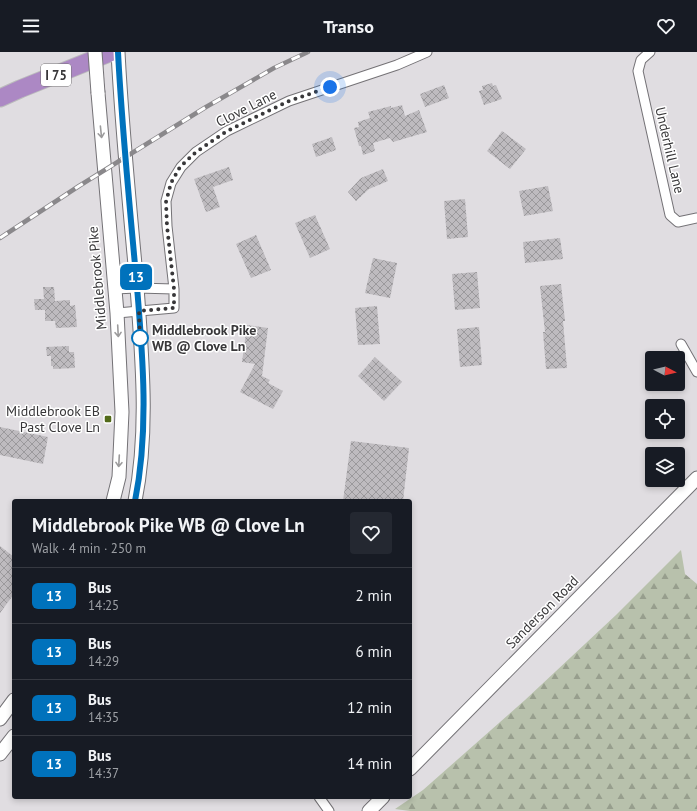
<!DOCTYPE html>
<meta charset="utf-8">
<style>
:root{--surface:#171b24;--page:#242831;--text:#f1f3f6;--muted:#9ea1a6;--line:#363941}
body{margin:0;font-family:"PT Sans",sans-serif;background:var(--page);color:var(--text);height:100vh;display:flex;flex-direction:column;font-size:15px;white-space:nowrap}
*{box-sizing:border-box;margin:0}
p{font-size:13px;color:var(--muted)}
.icon{flex:none;width:22px;height:22px;fill:none;stroke:currentColor;stroke-width:2;stroke-linecap:round;stroke-linejoin:round}
.map{position:relative;flex:1;overflow:hidden}
.sheet{position:absolute;left:12px;top:447px;width:400px;height:300px;display:flex;flex-direction:column;background:var(--surface);border-radius:4px;box-shadow:0 2px 6px #0003}
.sheet>*{flex:none}
.badge{padding:0 8px;border-radius:6px;font-size:14px;line-height:26px}
.needle{width:26px;rotate:97deg}
.controls{position:absolute;left:645px;top:299px;display:grid;gap:8px}
.controls a{display:grid;place-items:center;width:40px;height:40px;border-radius:4px;background:var(--surface);box-shadow:0 2px 6px #0003;font-size:20px}
.you{position:absolute;width:20px;height:20px;margin:-10px;border:3px solid #fff;border-radius:50%;background:#1a73e8;box-shadow:0 0 0 6px #1a73e833}
.map>.badge{position:absolute;translate:-50% -50%;box-shadow:0 0 0 2px #fff}
.round{display:grid;place-items:center;flex:none;width:42px;height:42px;border-radius:4px;background:var(--page)}
.head{display:flex;align-items:center;justify-content:space-between;height:68px;padding:0 20px}
h1{font-size:19px;font-weight:800;line-height:30px}
ul{padding:0;list-style:none}
li{display:flex;align-items:center;gap:12px;height:56px;padding:0 20px;border-top:1px solid var(--line)}
li div{flex:1}
li b{display:block;font-size:15px}
li em{font-style:normal}
li .badge{min-width:44px;font-weight:700;text-align:center}
header{display:flex;justify-content:space-between;align-items:center;height:52px;padding:0 20px;background:var(--surface);font-size:18px;font-weight:800}
.map>svg:first-child{display:block}
.forest{fill:url(#forest-firs)}
.building{fill:url(#building-cross-hatch)}
.lines{fill:none;stroke-linecap:round;stroke-linejoin:round}
.street-casing{stroke:#747276;stroke-width:11}
.secondary-casing{stroke:#747276;stroke-width:15}
.highway-casing{stroke:#bbbbbc;stroke-width:19}
.street{stroke:#fff;stroke-width:9}
.secondary{stroke:#fff;stroke-width:13}
.highway{stroke:#ac88c4;stroke-width:17}
.rail-casing{stroke:#8a888b;stroke-width:4.5}
.rail{stroke:#fff;stroke-width:3;stroke-dasharray:9;stroke-linecap:butt}
.secondary-bridge-casing{stroke:#747276;stroke-width:15;stroke-linecap:butt}
.secondary-bridge{stroke:#fff;stroke-width:13}
.oneway{stroke:#9c9b9c}
.line-casing{stroke:#fff;stroke-width:9}
.line{stroke:#0072bc;stroke-width:6}
.walk{stroke:#383739;stroke-width:4;stroke-dasharray:0 7.2}
.stop-dot{fill:#fff;stroke:#0072bc;stroke-width:2}
.poi-dot{fill:#526a1a;stroke:#fff;stroke-width:1.5}
.labels{text-anchor:middle;stroke-width:3;stroke-linejoin:round;paint-order:stroke}
.shield{fill:#fff;stroke:#747374;stroke-width:1}
.shield-label{font-size:13px;font-weight:bold;fill:#383739}
.street-label{font-size:14px;fill:#383739;stroke:#fff}
.stop-label{font-size:14px;font-weight:bold;fill:#383739;stroke:#fff;text-anchor:start}
.poi-label{font-size:14px;fill:#383739;stroke:#fff;text-anchor:end}
</style>
<header><svg class="icon" aria-label="menu" viewBox="0 0 24 24"><path d="M4 6h16M4 12h16M4 18h16"/></svg>Transo<svg class="icon" aria-label="heart" viewBox="0 0 24 24"><path d="M12 20l-8-8c-3-5 5-10 8-4 3-6 11-1 8 4z"/></svg></header>
<div class="map">
<svg width="697" height="759" viewBox="0 0 697 759">
<defs>
<pattern id="forest-firs" width="22" height="20" patternUnits="userSpaceOnUse"><rect width="22" height="20" fill="#b8c1ac"/><path d="M5 1l3.5 6h-7zM16 11l3.5 6h-7z" fill="#979e8d"/></pattern>
<pattern id="building-cross-hatch" width="8" height="8" patternUnits="userSpaceOnUse"><rect width="8" height="8" fill="#bebbbf"/><path d="M0 0l8 8M0 8l8-8" fill="none" stroke="#9b999c"/></pattern>
</defs>
<rect width="100%" height="100%" fill="#e0dde1"/>
<!-- forest -->
<path class="forest" d="M681,498L685,522L697,532V759H410L395,757L423,738L525,648L616,563Z"/>
<!-- building -->
<path class="building" d="M492,31L493,34L496,33L502,47L484,53L479,39L483,38L482,34Z
M444,33L449,46L425,55L420,42Z
M402,53L405,64L419,58L427,80L393,90L390,86L373,91L375,99L363,103L361,94H359L354,76L359,75L358,70L370,66L368,60L391,54V56Z
M502,79L526,97L510,117L487,99Z
M332,85L336,98L316,105L312,92Z
M229,115L233,128L213,135L220,155L206,160L194,127Z
M383,117L388,129L369,137L356,149L348,140L361,126Z
M548,134L553,159L524,164L519,139Z
M465,147L468,185L447,187L444,149Z
M315,163L330,197L310,206L295,171Z
M256,183L271,218L251,226L236,192Z
M560,186L563,207L525,211L523,190Z
M373,206L397,211L390,246L365,241Z
M477,220L480,256L455,258L452,222Z
M561,232L565,269H563L567,316L546,317L543,280H545L540,234Z
M43,235H54L55,249L70,248V254L75,253L77,275L56,276L55,269H45V258H35L34,247H44Z
M377,254L380,292L358,293L355,256Z
M247,273L268,276L262,324L270,328L268,331L283,339L273,357L240,340L255,312L242,310Z
M479,275L482,313L460,315L457,277Z
M69,294V300H74L75,316L53,317V314H51V304H47L46,295Z
M375,305L402,330L384,349L358,324Z
M0,375L48,385L43,412L0,403Z
M351,389L409,396L403,449H343Z
M0,494L14,505V542L0,561Z"/>
<g class="lines">
<!-- street casing -->
<g class="street-casing">
<path id="street" d="M650,0L641,8L638,19L670,163L678,170L697,166
M114,237L137,236L174,237
M117,261L174,256V237L167,174L166,149L171,131L181,115L196,100L227,79L289,49L397,13L427,0
M681,292L697,320
M319,745L329,759"/>
</g>
<!-- secondary casing -->
<g class="secondary-casing">
<path id="secondary" d="M118,0C122,78 130,157 137,235C142,306 149,379 135,449
M98,41L117,261L122,360L119,425L113,449
M0,667L14,648
M0,702L14,684
M410,717L697,426
M369,759L383,745"/>
</g>
<!-- highway casing -->
<g class="highway-casing">
<path id="highway" d="M0,46L20,37L112,0"/>
</g>
<!-- street -->
<use href="#street" class="street"/>
<!-- secondary -->
<use href="#secondary" class="secondary"/>
<!-- highway -->
<use href="#highway" class="highway"/>
<!-- rail casing -->
<g class="rail-casing">
<path id="rail" d="M0,186L79,134L206,55L274,16L308,0"/>
</g>
<!-- rail -->
<use href="#rail" class="rail"/>
<!-- secondary-bridge casing -->
<g class="secondary-bridge-casing">
<path id="secondary-bridge" d="M95,0L98,41"/>
</g>
<!-- secondary-bridge -->
<use href="#secondary-bridge" class="secondary-bridge"/>
</g>
<!-- one-way arrows -->
<defs><path id="oneway-shaft" d="M-6 0H5M1.5-3L5.5 0L1.5 3" fill="none" stroke-width="1.6" stroke-linecap="round" stroke-linejoin="round"/></defs>
<g class="oneway">
<use href="#oneway-shaft" transform="translate(101 80) rotate(84)"/>
<use href="#oneway-shaft" transform="translate(118 279) rotate(87)"/>
<use href="#oneway-shaft" transform="translate(119 409) rotate(93)"/>
</g>
<g class="lines">
<!-- line casing -->
<g class="line-casing">
<path id="line" d="M118,0C122,78 130,157 137,235C143,306 149,379 135,449"/>
</g>
<!-- line -->
<use href="#line" class="line"/>
<!-- walk -->
<path class="walk" d="M140,286V288L139,259L174,256V237L167,174L166,150L171,131L180,115L196,100L227,79L289,49L330,35"/>
</g>
<!-- markers -->
<circle class="stop-dot" cx="140" cy="286" r="8"/>
<rect class="poi-dot" x="104" y="363" width="8" height="8" rx="2"/>
<g class="labels">
<!-- shield labels -->
<rect class="shield" x="41" y="12" width="30" height="22" rx="3"/>
<g class="shield-label">
<text x="56" y="28">I 75</text>
</g>
<!-- street labels -->
<g class="street-label">
<text transform="translate(246 56) rotate(-27)" y="5">Clove Lane</text>
<text transform="translate(670 98) rotate(77)" y="5">Underhill Lane</text>
<text transform="translate(97 226) rotate(-95)" y="5">Middlebrook Pike</text>
<text transform="translate(542 560) rotate(-45)" y="5">Sanderson Road</text>
</g>
<!-- stop labels -->
<g class="stop-label">
<text x="152" y="283">Middlebrook Pike<tspan x="152" dy="16">WB @ Clove Ln</tspan></text>
</g>
<!-- poi labels -->
<g class="poi-label">
<text x="100" y="364">Middlebrook EB<tspan x="100" dy="16">Past Clove Ln</tspan></text>
</g>
</g>
</svg>
<div class="controls">
<a><svg class="needle" viewBox="-14 -14 28 28"><path d="M0-13l5 13h-10z" fill="#e53935"/><path d="M0 13l5-13h-10z" fill="#9ea1a6"/></svg></a>
<a><svg class="icon" aria-label="locate" viewBox="0 0 24 24"><circle cx="12" cy="12" r="6"/><path d="M12 2v4M12 18v4M2 12h4M18 12h4"/></svg></a>
<a><svg class="icon" aria-label="layers" viewBox="0 0 24 24"><path d="M12 4l9 5-9 5-9-5zM3 14l9 5 9-5"/></svg></a>
</div>
<div class="you" style="left:330px;top:35px"></div>
<b class="badge" style="left:136px;top:225px;background:#0072bc;color:#fff">13</b>
<section class="sheet">
<div class="head"><div><h1>Middlebrook Pike WB @ Clove Ln</h1><p>Walk · 4 min · 250 m</p></div><a class="round"><svg class="icon" aria-label="heart" viewBox="0 0 24 24"><path d="M12 20l-8-8c-3-5 5-10 8-4 3-6 11-1 8 4z"/></svg></a></div>
<ul>
<li><span class="badge" style="background:#0072bc;color:#fff">13</span><div><b>Bus</b><p>14:25</p></div><em>2 min</em></li>
<li><span class="badge" style="background:#0072bc;color:#fff">13</span><div><b>Bus</b><p>14:29</p></div><em>6 min</em></li>
<li><span class="badge" style="background:#0072bc;color:#fff">13</span><div><b>Bus</b><p>14:35</p></div><em>12 min</em></li>
<li><span class="badge" style="background:#0072bc;color:#fff">13</span><div><b>Bus</b><p>14:37</p></div><em>14 min</em></li>
</ul>
</section>
</div>
